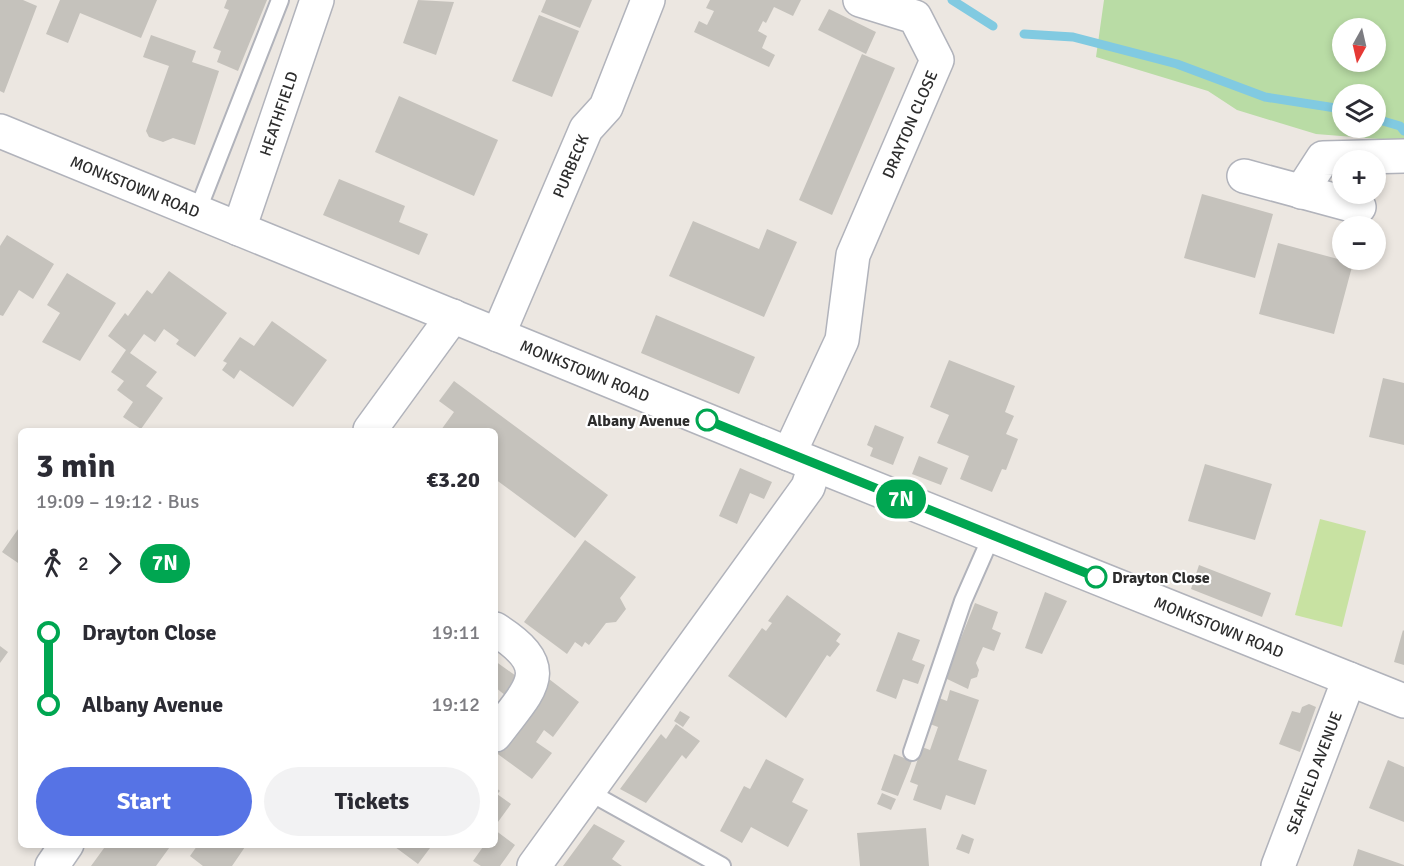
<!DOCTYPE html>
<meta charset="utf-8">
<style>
:root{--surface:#fff;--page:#f2f2f3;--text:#2b2b33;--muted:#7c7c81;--accent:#5673e5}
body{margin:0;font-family:Signika,sans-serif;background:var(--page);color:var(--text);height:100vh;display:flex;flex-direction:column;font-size:22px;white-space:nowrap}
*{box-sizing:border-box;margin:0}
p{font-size:20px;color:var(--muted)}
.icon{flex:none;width:33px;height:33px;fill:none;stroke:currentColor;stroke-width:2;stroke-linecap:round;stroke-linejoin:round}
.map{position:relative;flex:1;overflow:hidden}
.drawer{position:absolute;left:18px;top:428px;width:480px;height:420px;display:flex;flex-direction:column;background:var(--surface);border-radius:9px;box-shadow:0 3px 9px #0003}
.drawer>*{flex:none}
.badge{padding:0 12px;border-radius:20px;font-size:21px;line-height:39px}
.needle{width:39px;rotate:188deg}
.fabs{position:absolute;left:1332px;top:18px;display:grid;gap:12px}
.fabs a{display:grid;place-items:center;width:54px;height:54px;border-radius:50%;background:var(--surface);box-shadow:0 3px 9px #0003;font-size:30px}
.map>.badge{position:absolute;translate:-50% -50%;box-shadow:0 0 0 3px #fff}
.legs{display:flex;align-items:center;gap:9px;height:66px;padding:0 18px;font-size:20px}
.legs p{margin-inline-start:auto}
.head{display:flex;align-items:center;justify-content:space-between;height:102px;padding:0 18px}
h1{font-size:33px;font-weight:700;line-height:45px}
.cta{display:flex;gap:12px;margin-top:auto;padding:12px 18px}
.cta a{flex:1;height:69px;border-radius:36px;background:var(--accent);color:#fff;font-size:24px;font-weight:700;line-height:69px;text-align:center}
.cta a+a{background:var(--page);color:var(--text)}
ul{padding:0 18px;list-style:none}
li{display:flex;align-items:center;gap:21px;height:72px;font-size:22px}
li i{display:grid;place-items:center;width:9px;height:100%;margin:0 8px;background:currentColor}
li i::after{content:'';width:15px;height:15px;margin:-8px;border:4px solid;border-radius:50%;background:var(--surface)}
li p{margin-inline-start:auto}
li:first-child i{background:linear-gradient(#0000 50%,currentColor 0)}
li:last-child i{background:linear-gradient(currentColor 50%,#0000 0)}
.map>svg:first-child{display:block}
.green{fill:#b9dca5;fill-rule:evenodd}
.pitch{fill:#c8e2a2}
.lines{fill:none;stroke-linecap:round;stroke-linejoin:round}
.stream{stroke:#81cae1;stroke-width:9}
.building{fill:#c5c2bc}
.service-casing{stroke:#b1b3bb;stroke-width:20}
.minor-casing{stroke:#b1b3bb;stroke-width:36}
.secondary-casing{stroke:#b1b3bb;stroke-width:36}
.service{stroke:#fff;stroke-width:16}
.minor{stroke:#fff;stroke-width:33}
.secondary{stroke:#fff;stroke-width:33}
.line-1-casing{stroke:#fff;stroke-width:14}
.line-1{stroke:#00a651;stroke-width:9}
.stop-1-dot{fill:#fff;stroke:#00a651;stroke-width:3}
.labels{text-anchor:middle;stroke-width:4.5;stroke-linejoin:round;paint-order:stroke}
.street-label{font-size:16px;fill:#2d2d2d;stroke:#fff}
.stop-label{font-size:16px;font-weight:bold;fill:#2d2d2d;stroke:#fff;text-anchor:end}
</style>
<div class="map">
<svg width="1404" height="866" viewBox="0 0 1404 866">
<rect width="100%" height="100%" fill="#ece7e1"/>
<!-- green -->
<path class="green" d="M1104,0H1404V141L1316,134L1237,110L1208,91L1096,57ZM1342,28H1376V62H1342ZM1342,94H1376V128H1342Z"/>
<!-- pitch -->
<path class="pitch" d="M1320,519L1366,531L1342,627L1295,615Z"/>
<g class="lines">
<!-- stream -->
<path class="stream" d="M952,0L993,26
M1024,34L1073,37L1177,64L1265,97L1342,109
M1376,119L1400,126L1404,131"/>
</g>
<!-- building -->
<path class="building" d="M0,0H23L37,6L4,93L0,91Z
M60,0H157L141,38L80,13L68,43L46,34Z
M227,0H267L238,71L217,62L221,51L213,48L229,10L224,8Z
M418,0L454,2L436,55L403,43Z
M546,0H592L580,28L541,12Z
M710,0H801L793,16L774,7L766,23L763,21L758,31L767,36L762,48L775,55L769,67L694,32L699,21L707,25L714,11L706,8Z
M829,9L876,32L866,54L818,30Z
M539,15L579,31L552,97L512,81Z
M151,35L196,51L192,62L219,71L195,145L173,138L163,142L149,137L146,131L169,66L143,57Z
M862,54L895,68L832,215L799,200Z
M399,96L498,140L474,196L375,152Z
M339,179L405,206L399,222L428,234L419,255L323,215Z
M1202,194L1273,214L1255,278L1184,258Z
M693,221L759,249L767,229L797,242L764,317L669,276Z
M7,235L54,264L33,299L19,290L3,316L0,315V246Z
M1278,243L1353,263L1334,334L1259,314Z
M169,271L227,313L195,357L176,344L179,340L164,329L155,342L144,334L130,353L157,372L146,386L163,398L141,429L123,417L133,402L117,390L124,381L111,372L126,350L108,336L125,313L128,316L147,290L152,294Z
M67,273L116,303L80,361L42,342L60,313L47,305Z
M656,315L755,357L739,394L641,353Z
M272,321L327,360L293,407L240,370L234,379L222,370L227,363L223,361L240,337L254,346Z
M949,360L1015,386L1005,412L1014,416L1006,434L1018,439L1006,470L1002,469L992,492L960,479L969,456L937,443L949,415L930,407Z
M1383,378L1404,383V445L1369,437Z
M454,381L608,495L575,538L495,479V430H441L454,412L439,401Z
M875,425L904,437L893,465L870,456L873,448L867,445Z
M919,456L948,468L941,485L912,474Z
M1205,464L1272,484L1255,540L1188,521Z
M740,468L772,482L764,499L750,493L737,524L719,516Z
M21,525V565L2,552Z
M585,540L636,577L620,598L626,609L616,622L606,623L589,645L585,642L582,647L575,642L567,654L524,622Z
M1199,565L1271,593L1262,617L1191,589Z
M1045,592L1067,601L1042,654L1025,648Z
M787,595L841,634L836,641L840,644L830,657L827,655L786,718L728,676L762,628L766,631L772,623L768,621Z
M975,603L998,612L992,629L1001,633L994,651L983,647L976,663L979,670L977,677L971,679L968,689L945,678Z
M1403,630L1404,631V665L1394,662Z
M898,632L920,640L912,660L925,665L918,684L903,679L896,699L876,691Z
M0,646L8,652L0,663Z
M495,661L519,678L506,696L495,687Z
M549,679L579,702L553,737L544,730L536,742L552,753L532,779L495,752Z
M950,690L979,700L958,760L987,770L975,805L946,795L941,810L913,800L918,785L910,782L922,747L930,750L938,727L930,724L939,698L947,701Z
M1309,704L1316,707L1300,752L1279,744L1292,711L1300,713L1302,707Z
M680,711L690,717L683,727L674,721Z
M676,724L700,741L686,759L682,755L646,803L620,789L661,734L666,739Z
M894,754L912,761L898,796L881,790Z
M766,759L804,779L792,802L808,810L788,847L751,827L742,843L720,831L744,786L750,789Z
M1388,760L1404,767V822L1369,808Z
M495,787L500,791L497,794L511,804L495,826Z
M882,793L896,799L891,810L877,804Z
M594,824L625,841L612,859L622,866H563Z
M926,828L929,866H860L857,833Z
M495,830L515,845L500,866H481L473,861L485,844H495Z
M962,834L974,839L969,854L956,849Z
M107,844H172L156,866H91Z
M194,844H247L232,866H203L190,856L197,846Z
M391,844H433L418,864Z
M1358,849L1404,865V866H1353Z"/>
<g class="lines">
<!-- service casing -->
<g class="service-casing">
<path id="service" d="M197,212L280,0
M912,752L963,601L992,535
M589,792L722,866"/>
</g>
<!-- minor casing -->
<g class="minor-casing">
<g id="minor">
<path d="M1244,176L1359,207"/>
<path d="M1301,192L1323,158L1404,156"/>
<path id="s1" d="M239,229L317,0"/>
<path id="s2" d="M498,335L586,129L606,107L648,0"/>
<path d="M370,430L453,316"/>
<path id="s3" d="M789,454L842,340L853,255L937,60L915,17L860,0"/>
<path d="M495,629C558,669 530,688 495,735"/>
<path d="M52,866L67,844"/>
<path d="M534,866L808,487L815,465"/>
<path id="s4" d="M1278,866L1349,679"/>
</g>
</g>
<!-- secondary casing -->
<g class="secondary-casing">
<g id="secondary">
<path id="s5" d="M0,131L789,454L1404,701"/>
</g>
</g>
<!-- service -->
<use href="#service" class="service"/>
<!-- minor -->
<use href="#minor" class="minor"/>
<!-- secondary -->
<use href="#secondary" class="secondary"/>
</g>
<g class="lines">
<!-- line-1 casing -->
<g class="line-1-casing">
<path id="line-1" d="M707,420L1096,577"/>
</g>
<!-- line-1 -->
<use href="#line-1" class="line-1"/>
</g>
<!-- markers -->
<g class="stop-1-dot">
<circle cx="707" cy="420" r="10"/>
<circle cx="1096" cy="577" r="10"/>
</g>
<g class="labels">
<!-- street labels -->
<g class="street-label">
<text dy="6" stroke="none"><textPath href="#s1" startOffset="122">HEATHFIELD</textPath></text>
<text dy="6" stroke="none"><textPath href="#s3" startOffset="354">DRAYTON CLOSE</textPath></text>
<text dy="6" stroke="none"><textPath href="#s2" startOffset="184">PURBECK</textPath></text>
<text dy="6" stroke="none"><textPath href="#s5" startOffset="146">MONKSTOWN ROAD</textPath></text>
<text dy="6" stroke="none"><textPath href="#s5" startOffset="632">MONKSTOWN ROAD</textPath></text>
<text dy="6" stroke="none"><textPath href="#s5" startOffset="1316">MONKSTOWN ROAD</textPath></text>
<text dy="6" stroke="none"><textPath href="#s4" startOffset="100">SEAFIELD AVENUE</textPath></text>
</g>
<!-- stop labels -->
<g class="stop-label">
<text x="690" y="426">Albany Avenue</text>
<text x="1112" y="583" text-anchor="start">Drayton Close</text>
</g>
</g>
</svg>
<div class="fabs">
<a><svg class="needle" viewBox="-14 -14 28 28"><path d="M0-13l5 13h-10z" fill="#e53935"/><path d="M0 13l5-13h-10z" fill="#7c7c81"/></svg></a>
<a><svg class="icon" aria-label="layers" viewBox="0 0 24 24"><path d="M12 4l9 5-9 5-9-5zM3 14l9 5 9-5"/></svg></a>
<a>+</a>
<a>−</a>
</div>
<b class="badge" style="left:901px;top:499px;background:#00a651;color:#fff">7N</b>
<section class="drawer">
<div class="head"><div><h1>3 min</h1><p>19:09 – 19:12 · Bus</p></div><b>€3.20</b></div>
<div class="legs"><svg class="icon" aria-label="walk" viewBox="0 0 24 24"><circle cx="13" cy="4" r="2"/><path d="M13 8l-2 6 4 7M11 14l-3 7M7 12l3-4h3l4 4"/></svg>2<svg class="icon" aria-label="forward" viewBox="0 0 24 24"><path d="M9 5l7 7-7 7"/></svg><b class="badge" style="background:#00a651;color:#fff">7N</b></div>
<ul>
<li><i style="color:#00a651"></i><b>Drayton Close</b><p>19:11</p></li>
<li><i style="color:#00a651"></i><b>Albany Avenue</b><p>19:12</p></li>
</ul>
<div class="cta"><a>Start</a><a>Tickets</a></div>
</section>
</div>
